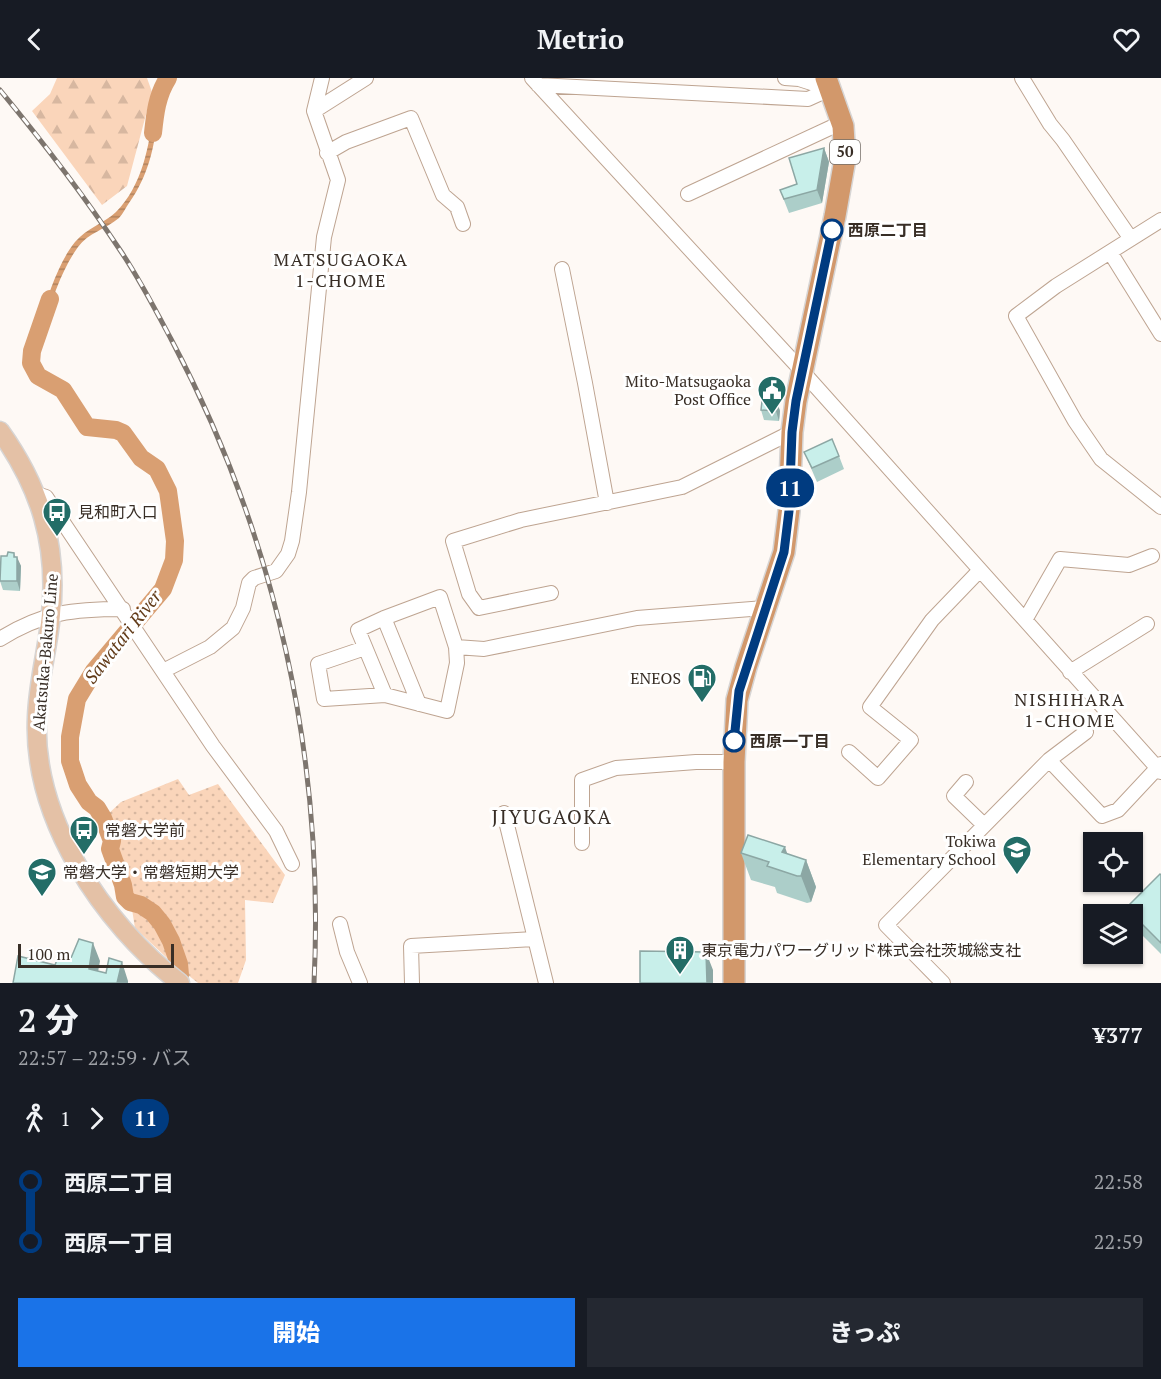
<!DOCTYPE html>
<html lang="ja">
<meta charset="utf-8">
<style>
:root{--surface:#171b24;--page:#242831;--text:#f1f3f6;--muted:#9ea1a6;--accent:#1a73e8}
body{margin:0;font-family:"PT Serif","Noto Sans JP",serif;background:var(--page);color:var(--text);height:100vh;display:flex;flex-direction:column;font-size:22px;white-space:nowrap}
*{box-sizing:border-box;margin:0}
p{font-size:20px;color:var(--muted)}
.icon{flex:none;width:33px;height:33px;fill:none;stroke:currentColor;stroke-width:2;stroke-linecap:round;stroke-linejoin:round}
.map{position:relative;height:905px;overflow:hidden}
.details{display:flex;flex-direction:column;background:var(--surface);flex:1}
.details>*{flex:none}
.badge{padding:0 12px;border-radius:20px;font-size:21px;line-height:39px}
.buttons{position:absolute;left:1083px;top:754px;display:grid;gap:12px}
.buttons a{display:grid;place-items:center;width:60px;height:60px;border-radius:0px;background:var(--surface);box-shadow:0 2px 4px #0004;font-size:30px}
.scale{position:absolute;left:18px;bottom:15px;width:156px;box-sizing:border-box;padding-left:6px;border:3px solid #382e26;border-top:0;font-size:16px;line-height:21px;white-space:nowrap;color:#382e26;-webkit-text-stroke:4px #fff;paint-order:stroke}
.map>.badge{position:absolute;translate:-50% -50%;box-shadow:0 0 0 3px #fff}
.legs{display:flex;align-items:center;gap:9px;height:66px;padding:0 18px;font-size:20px}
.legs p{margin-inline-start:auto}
.summary{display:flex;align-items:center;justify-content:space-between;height:102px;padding:0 18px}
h1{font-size:33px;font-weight:800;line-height:45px}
.primary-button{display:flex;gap:12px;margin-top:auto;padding:12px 18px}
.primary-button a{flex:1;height:69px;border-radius:0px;background:var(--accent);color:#fff;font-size:24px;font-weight:800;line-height:69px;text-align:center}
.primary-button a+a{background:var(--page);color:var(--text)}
ul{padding:0 18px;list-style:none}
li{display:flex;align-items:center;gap:21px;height:60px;font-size:22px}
li i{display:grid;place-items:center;width:9px;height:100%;margin:0 8px;background:currentColor}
li i::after{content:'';width:15px;height:15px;margin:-8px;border:4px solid;border-radius:50%;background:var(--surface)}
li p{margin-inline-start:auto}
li:first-child i{background:linear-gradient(#0000 50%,currentColor 0)}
li:last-child i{background:linear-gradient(currentColor 50%,#0000 0)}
header{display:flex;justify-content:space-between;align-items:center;height:78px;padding:0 18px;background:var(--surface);font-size:27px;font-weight:800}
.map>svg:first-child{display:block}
.grass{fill:url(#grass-dots)}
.forest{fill:url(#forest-firs)}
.water{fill:url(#water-rules)}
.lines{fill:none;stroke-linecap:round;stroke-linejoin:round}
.river{stroke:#d99f72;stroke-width:18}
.minor-casing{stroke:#bea491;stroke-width:16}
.major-casing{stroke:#d7d5d4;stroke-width:21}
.highway-casing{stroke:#d7d5d4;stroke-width:24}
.minor{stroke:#fff;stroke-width:14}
.major{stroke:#e4c1a6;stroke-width:18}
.highway{stroke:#d2986b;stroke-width:21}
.rail-casing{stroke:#7d756e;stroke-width:5}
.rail{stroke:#fff;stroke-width:3;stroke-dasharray:9;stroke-linecap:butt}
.wall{fill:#accec9}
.shaded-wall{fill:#8ca7a4}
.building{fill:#c8efea;stroke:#8ca7a4;stroke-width:1.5}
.line-1-casing{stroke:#fff;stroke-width:14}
.line-1{stroke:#003b80;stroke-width:9}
.stop-1-dot{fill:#fff;stroke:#003b80;stroke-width:3}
.labels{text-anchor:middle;stroke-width:6;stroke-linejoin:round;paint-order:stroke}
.shield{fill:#fff;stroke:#746d67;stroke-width:1.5}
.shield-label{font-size:15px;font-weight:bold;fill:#382e26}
.stop-label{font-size:16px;font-weight:bold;fill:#382e26;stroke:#fff;text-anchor:start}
.poi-label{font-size:16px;fill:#382e26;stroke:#fff;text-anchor:start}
.street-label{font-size:16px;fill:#382e26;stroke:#fff}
.neighbourhood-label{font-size:18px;letter-spacing:1.5px;fill:#382e26;stroke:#fff}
.water-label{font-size:18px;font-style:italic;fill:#623b19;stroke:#fff}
.quarter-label{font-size:20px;letter-spacing:1.5px;fill:#382e26;stroke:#fff}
</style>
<header><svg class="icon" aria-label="back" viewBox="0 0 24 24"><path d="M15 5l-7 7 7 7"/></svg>Metrio<svg class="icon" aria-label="heart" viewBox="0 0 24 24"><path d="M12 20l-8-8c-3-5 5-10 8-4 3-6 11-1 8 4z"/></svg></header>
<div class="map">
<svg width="1161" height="905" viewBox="0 0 1161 905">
<defs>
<pattern id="grass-dots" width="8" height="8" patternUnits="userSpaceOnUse" patternTransform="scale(1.5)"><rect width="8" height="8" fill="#fad5ba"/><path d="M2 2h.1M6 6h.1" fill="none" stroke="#d7b7a0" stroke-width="1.8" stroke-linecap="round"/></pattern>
<pattern id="forest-firs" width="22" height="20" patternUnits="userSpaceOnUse" patternTransform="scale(1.5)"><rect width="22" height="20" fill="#fad5ba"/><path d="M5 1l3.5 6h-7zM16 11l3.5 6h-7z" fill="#d7b7a0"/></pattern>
<pattern id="water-rules" width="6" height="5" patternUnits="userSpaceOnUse" patternTransform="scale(1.5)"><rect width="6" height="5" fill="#d99f72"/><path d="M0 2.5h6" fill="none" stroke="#b1825d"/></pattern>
</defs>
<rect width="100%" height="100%" fill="#fef9f5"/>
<!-- grass -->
<path class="grass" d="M178,701L189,717L218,706L285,797L273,825L245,822L246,882L238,905H198L168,881L135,850L126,794L106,738L121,724Z"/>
<!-- forest -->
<path class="forest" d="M57,0H147L152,14L127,108L102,127L32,33L50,16Z"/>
<!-- water -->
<path class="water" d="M153,32L158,34C155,67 149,97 129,125C126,129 123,136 119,140C106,151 88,155 78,169C62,191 53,220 44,245L39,243C49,217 58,185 75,164C87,150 103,146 116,134C142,108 150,67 153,32Z"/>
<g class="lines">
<!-- river -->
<path class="river" d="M153,55C155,36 157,17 168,0
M50,221L32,273L31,285L38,298L63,312L87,349L116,352L123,355L141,380L157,391L168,413L175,463L174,482L163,511L94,593L77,621L70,659V683L78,707L89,724L97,730L103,740L112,763L110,771L123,807L125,819L130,824L141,827L153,835L162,846L171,863L179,886L180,897L175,905"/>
<!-- minor casing -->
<g class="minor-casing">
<path id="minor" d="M532,0L802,293L1161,694
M785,0L799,1L830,11
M1022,0L1050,46L1063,62L1131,161
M538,7L808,21L830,11
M314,33L366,0
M327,75L346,64L411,40L443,117L457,129L463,146
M688,116L832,49L843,48
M1161,142L1056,208L1016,238L1075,343L1101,381L1161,429
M1110,174L1161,256
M562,191L585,305L607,425
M37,416L46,419L213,668L276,753L292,786
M551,515L479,530L469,516L453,463L521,442L682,409L792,354
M384,540L419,626
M1025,542L1060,481L1129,487L1152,478
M0,561C43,534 74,531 123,531
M456,569L457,585L447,633L385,617L358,552L384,540L440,519L456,569L484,571L637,540L765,530
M365,570L318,586L324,621L385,617
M163,593L210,569L233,550L243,530L249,505L254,500L276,493L288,476L292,463L299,414L324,159L338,102L314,33L322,0
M1070,594L1147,546
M849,674L878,700L911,662L870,629L932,542L980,492
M1049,682L1086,654
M966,704L954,718L984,747
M504,735L546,905
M582,765V702L616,690L696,684H734
M340,846L347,874L360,905
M412,905L411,868L534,861
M943,905L886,847L1049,682L1102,738L1118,732L1161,686"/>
</g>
<!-- major casing -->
<g class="major-casing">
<path id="major" d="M0,353C40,409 58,466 51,536C48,570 38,604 37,639C32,740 102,845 180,905"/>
</g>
<!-- highway casing -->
<g class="highway-casing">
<path id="highway" d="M734,905V684L737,622L746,589L784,474L789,433L792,354L796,323L835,138L845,81L843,48L826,0"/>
</g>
<!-- minor -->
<use href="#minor" class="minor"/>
<!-- major -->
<use href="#major" class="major"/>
<!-- highway -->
<use href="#highway" class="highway"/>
<!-- rail casing -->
<g class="rail-casing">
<path id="rail" d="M0,12C43,64 83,116 120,172C139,200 155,231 171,261C276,459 325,681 314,905"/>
</g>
<!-- rail -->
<use href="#rail" class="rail"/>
</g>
<!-- wall -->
<path class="wall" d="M824,70L829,84L822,125L789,135L780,112L797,106Z
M777,324L780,333L779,343L764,342L761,332Z
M804,374L839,378L844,391L817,404Z
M16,479L21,488L20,513L3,512L0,503Z
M741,775L787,776L806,782L816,809L811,824L807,825L777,815L775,809L751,802Z
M1161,797V876L1133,848L1132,837H1129L1126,830Z"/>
<!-- shaded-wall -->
<path class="shaded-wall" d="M824,70L829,84L822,125L817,112Z
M777,324L780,333L779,343L776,333Z
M14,475L17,483V479L21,488L20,513L17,503Z
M785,769L794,795L782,774Z
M806,782L816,809L811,824L801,798Z
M93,865L100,883L96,905L89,891Z
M706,874L713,892V905H707Z
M122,884L128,903V905H117Z"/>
<!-- building -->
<path class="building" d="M824,70L817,112L784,121L780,112L797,106L789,80Z
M762,323L777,324L776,333L761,332Z
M832,361L839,378L812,390L804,374Z
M8,474L14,475V479H17V503H0L1,478H7Z
M748,757L785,769L782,774L806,782L801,798H797L767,788L769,784L741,775Z
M1160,796L1161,797V865L1126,830Z
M79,861L93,865L89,891L106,895L109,880L122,884L117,905H13L18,878L55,887L58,879L71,880Z
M640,873L706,874L707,905H640Z"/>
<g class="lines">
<!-- line-1 casing -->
<g class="line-1-casing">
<path id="line-1" d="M734,663L739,613L784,474L789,433L792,354L796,323L832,152"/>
</g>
<!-- line-1 -->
<use href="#line-1" class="line-1"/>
</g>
<!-- icons -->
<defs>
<g id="civic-pin" transform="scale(1.5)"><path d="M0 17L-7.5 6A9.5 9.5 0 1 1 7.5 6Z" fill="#236d67" stroke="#fff"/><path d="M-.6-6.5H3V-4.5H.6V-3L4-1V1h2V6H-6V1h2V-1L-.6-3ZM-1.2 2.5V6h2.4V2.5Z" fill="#fff"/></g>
<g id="bus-pin" transform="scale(1.5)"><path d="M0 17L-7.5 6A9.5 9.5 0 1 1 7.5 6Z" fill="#236d67" stroke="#fff"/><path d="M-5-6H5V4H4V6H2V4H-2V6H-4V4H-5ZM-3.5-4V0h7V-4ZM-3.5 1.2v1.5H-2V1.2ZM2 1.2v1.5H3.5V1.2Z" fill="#fff"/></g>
<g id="fuel-pin" transform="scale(1.5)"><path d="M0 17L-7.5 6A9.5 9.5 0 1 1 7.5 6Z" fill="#236d67" stroke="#fff"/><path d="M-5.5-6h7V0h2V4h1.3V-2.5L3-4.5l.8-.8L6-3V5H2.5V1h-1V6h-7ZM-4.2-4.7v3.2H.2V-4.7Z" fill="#fff"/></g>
<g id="school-pin" transform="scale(1.5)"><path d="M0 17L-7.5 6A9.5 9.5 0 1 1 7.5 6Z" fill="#236d67" stroke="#fff"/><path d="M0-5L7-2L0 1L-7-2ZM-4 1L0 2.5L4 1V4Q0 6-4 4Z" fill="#fff"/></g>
<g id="university-pin" transform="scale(1.5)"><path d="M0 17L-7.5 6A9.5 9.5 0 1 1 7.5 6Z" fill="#236d67" stroke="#fff"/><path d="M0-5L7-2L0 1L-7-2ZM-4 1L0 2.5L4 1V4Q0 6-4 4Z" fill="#fff"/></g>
<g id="building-pin" transform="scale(1.5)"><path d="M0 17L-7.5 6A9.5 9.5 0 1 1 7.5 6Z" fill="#236d67" stroke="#fff"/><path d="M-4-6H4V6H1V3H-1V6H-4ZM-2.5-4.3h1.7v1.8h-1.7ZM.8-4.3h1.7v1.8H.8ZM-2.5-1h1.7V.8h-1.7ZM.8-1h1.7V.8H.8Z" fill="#fff"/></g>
</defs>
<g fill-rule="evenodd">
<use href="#civic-pin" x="772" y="312"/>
<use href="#bus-pin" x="57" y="434"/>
<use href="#fuel-pin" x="702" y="600"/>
<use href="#bus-pin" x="84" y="752"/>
<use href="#school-pin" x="1017" y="772"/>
<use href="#university-pin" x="42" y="794"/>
<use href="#building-pin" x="680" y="872"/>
</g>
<!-- markers -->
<g class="stop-1-dot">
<circle cx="832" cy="152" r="10"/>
<circle cx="734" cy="663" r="10"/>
</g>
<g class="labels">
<!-- shield labels -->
<rect class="shield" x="830" y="62" width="30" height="24" rx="4.5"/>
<g class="shield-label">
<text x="845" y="79">50</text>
</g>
<!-- stop labels -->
<g class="stop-label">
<text x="848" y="158">西原二丁目</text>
<text x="750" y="669">西原一丁目</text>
</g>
<!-- poi labels -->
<g class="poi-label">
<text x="751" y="309" text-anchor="end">Mito-Matsugaoka<tspan x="751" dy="18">Post Office</tspan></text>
<text x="78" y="440">見和町入口</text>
<text x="681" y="606" text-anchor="end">ENEOS</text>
<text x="105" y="758">常磐大学前</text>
<text x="996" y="769" text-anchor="end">Tokiwa<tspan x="996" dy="18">Elementary School</tspan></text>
<text x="63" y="800">常磐大学・常磐短期大学</text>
<text x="701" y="878">東京電力パワーグリッド株式会社茨城総支社</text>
</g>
<!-- street labels -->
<g class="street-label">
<text transform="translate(45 574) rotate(-85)" y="6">Akatsuka-Bakuro Line</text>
</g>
<!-- neighbourhood labels -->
<g class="neighbourhood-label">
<text x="341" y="188">MATSUGAOKA<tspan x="341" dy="21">1-CHOME</tspan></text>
<text x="1070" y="628">NISHIHARA<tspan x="1070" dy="21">1-CHOME</tspan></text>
</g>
<!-- water labels -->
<g class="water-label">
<text transform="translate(123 559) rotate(-52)" y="6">Sawatari River</text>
</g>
<!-- quarter labels -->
<g class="quarter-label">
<text x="552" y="746">JIYUGAOKA</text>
</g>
</g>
</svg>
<div class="buttons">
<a><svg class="icon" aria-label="locate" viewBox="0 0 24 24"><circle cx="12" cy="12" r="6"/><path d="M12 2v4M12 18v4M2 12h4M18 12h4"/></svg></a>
<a><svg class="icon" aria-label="layers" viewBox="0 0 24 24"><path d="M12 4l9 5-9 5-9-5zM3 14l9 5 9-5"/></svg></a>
</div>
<div class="scale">100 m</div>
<b class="badge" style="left:790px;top:410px;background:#003b80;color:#fff">11</b>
</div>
<section class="details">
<div class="summary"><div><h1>2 分</h1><p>22:57 – 22:59 · バス</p></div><b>¥377</b></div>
<div class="legs"><svg class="icon" aria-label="walk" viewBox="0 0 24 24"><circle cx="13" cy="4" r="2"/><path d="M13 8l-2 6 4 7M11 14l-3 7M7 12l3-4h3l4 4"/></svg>1<svg class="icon" aria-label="forward" viewBox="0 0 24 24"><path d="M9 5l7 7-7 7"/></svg><b class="badge" style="background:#003b80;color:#fff">11</b></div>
<ul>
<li><i style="color:#003b80"></i><b>西原二丁目</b><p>22:58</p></li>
<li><i style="color:#003b80"></i><b>西原一丁目</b><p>22:59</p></li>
</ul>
<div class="primary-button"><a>開始</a><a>きっぷ</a></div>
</section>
